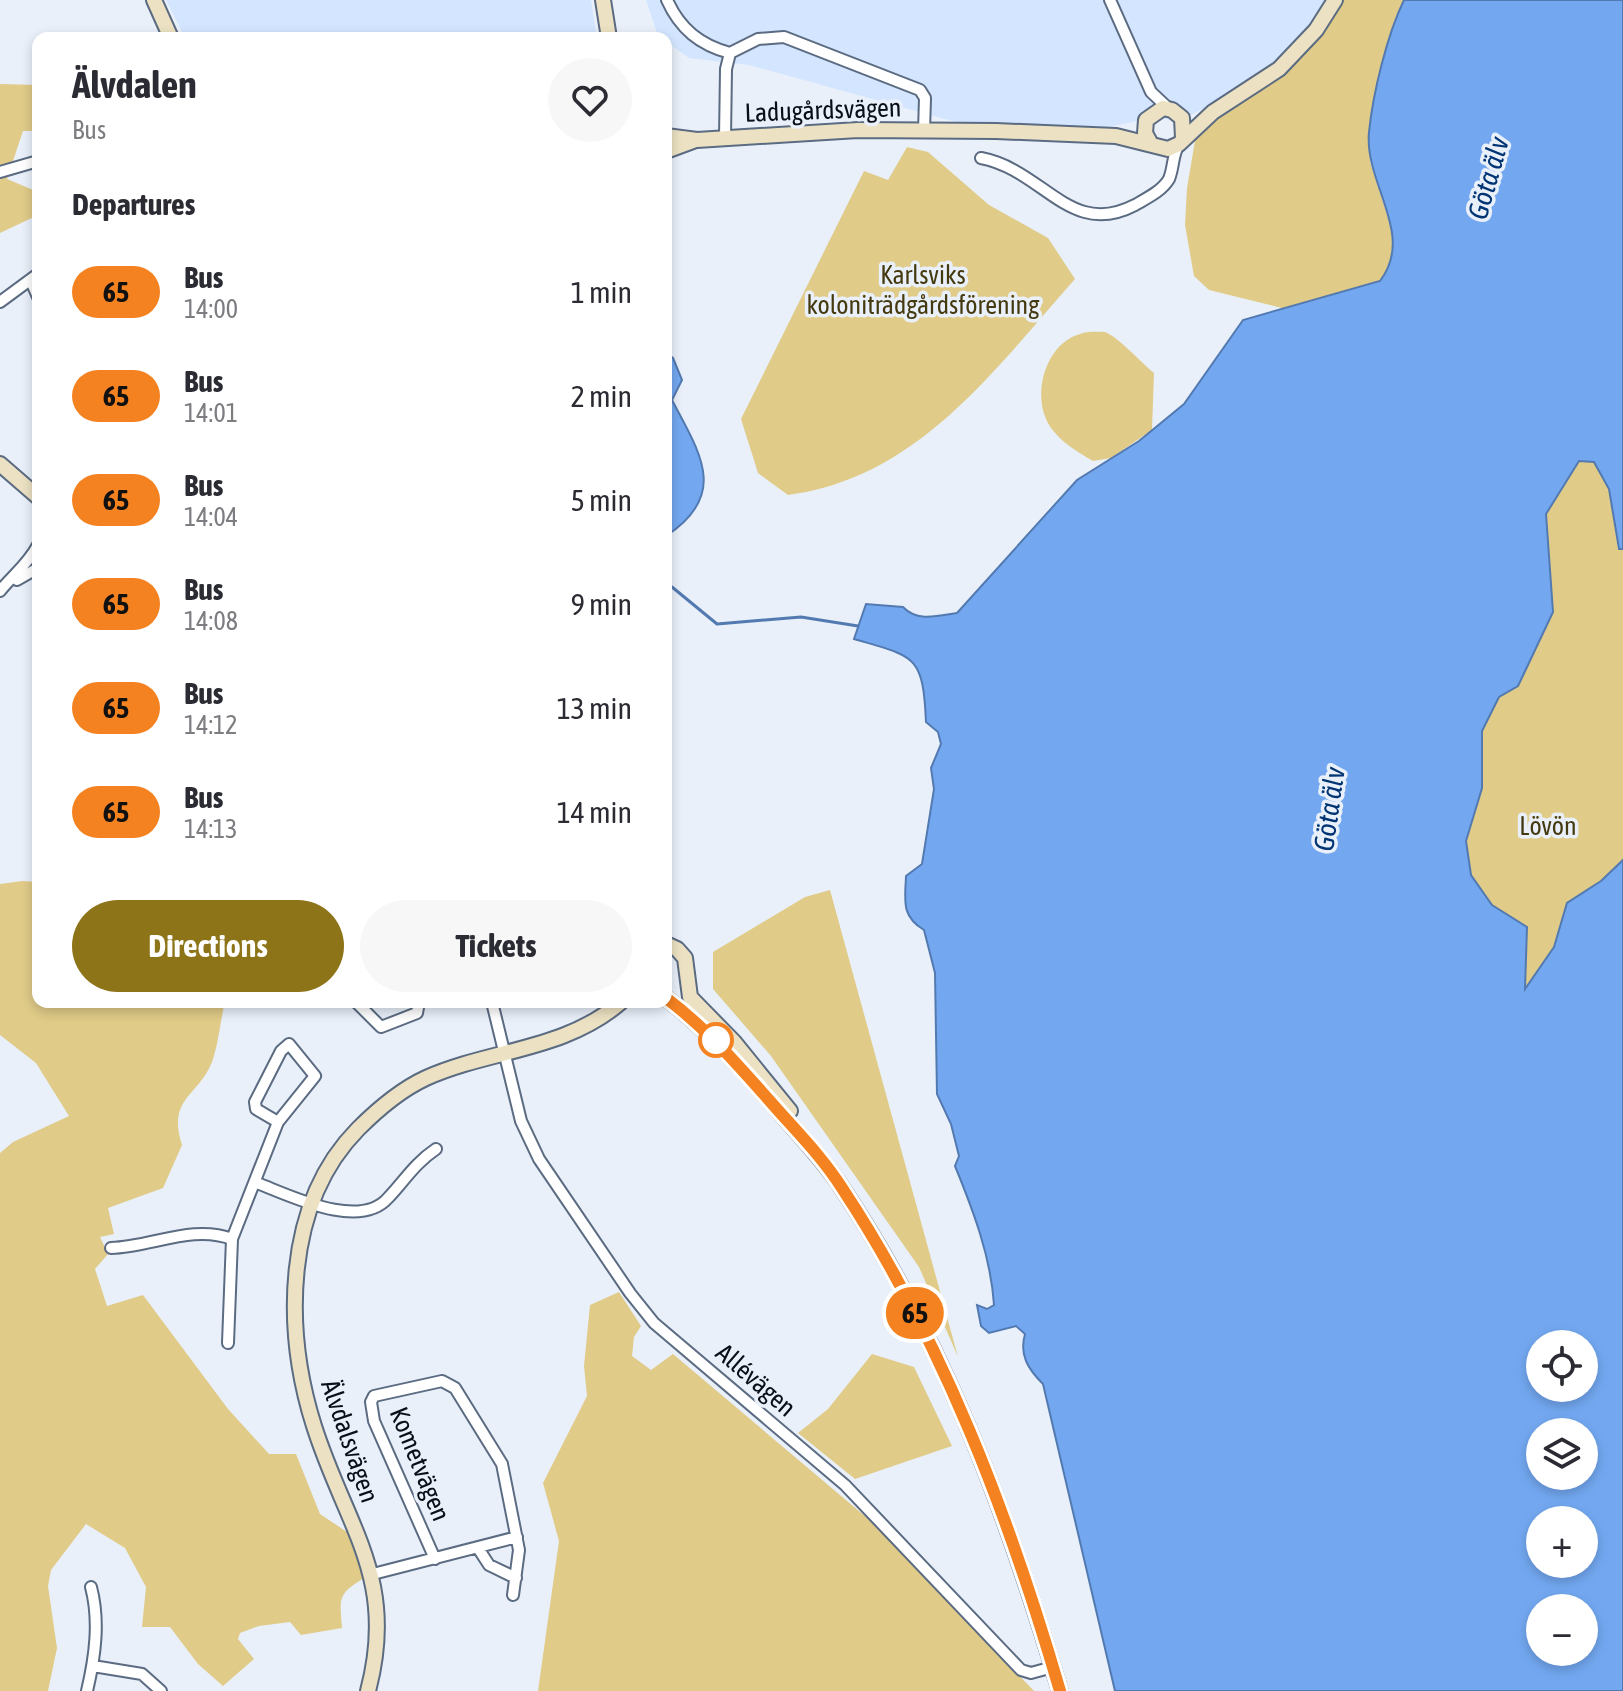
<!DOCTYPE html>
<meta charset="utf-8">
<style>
:root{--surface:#fff;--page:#f7f7f7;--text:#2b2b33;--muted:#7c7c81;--accent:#8d7418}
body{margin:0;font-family:"Asap Condensed",sans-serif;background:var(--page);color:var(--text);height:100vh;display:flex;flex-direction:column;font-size:30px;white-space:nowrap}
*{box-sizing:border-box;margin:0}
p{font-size:26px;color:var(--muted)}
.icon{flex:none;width:44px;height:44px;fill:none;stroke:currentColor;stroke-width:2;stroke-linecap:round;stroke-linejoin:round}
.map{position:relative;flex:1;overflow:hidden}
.details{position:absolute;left:32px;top:32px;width:640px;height:976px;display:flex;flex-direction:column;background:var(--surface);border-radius:16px;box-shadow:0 4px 12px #0003}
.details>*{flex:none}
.badge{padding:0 16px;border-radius:26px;font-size:28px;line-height:52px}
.buttons{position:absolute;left:1526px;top:1330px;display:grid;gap:16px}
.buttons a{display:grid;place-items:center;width:72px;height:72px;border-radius:50%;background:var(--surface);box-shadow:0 4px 12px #0003;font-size:40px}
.map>.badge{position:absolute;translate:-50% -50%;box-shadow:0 0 0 4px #fff}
h2{padding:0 40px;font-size:30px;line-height:72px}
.round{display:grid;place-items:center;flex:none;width:84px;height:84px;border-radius:42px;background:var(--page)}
.overview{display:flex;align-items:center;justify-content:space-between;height:136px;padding:0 40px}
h1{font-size:38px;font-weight:700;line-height:60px}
.action{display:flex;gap:16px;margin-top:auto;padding:16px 40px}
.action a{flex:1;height:92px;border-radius:48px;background:var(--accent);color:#fff;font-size:32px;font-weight:700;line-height:92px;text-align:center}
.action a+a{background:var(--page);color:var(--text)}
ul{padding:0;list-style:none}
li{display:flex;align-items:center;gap:24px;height:104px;padding:0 40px}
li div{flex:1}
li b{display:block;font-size:30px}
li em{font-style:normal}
li .badge{min-width:88px;font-weight:700;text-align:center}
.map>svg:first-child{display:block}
.built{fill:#d3e5ff}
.green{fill:#e0cb88}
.water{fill:#73a8f1;stroke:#537ab0;stroke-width:2;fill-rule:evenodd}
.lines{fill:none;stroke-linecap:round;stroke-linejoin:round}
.stream{stroke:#537ab0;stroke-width:3}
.street-casing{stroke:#5b6b82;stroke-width:14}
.secondary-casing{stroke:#5b6b82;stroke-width:18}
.street{stroke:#fff;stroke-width:10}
.secondary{stroke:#ece2c3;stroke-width:14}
.line-casing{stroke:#fff;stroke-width:18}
.line{stroke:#f58220;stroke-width:12}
.stop-dot{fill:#fff;stroke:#f58220;stroke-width:4}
.labels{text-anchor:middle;stroke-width:7;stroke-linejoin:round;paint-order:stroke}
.street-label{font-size:26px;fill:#090f18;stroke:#e9f0fa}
.park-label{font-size:26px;fill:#45390f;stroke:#e9f0fa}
.water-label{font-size:28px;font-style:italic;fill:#003473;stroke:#e9f0fa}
</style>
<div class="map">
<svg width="1623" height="1691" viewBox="0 0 1623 1691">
<rect width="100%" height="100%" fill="#e9f0fa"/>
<!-- built -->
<path class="built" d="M166,0H591L597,38H185Z
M646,0H1327L1305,31L1267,68L1225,98L1185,118L1142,120L1098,129L956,122L749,65L689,58L658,36Z"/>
<!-- green -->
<path class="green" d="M1341,0H1404L1395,19L1369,132L1370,162L1393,233V264L1380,281L1286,309L1209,290L1194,276L1185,225L1187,188L1195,141L1211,123L1293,67Z
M0,84L38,85V131H23L7,179L38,192V215L0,233Z
M907,147L928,152L989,205L1048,238L1075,279C994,370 918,478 788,495L758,473L741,419L864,171L888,180Z
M1105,332C1121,339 1139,361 1154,373L1152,430L1111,458L1093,461C1076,451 1055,439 1046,419C1033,390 1047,343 1080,334C1087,331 1097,332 1105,332Z
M1578,461L1594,462L1609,489L1618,549H1623V860L1601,881L1567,903L1554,947L1525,991L1527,928L1492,905L1471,875L1466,841L1482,788V731L1499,697L1518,686L1553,612L1546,514Z
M22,881L38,882V1002H231L224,1006C220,1024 218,1045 212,1062C198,1097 167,1098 182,1145L163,1188L108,1208L114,1234L100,1237L108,1254L95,1269L107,1306L143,1295L228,1409L269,1454H296L320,1514L353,1536L367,1576C339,1594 339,1594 342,1628L301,1635L290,1622L259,1626L240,1633L238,1639L254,1659L223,1686L198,1664L170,1627H142L146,1587L125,1548L86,1524L51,1570L48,1586L57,1648L48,1691H0V1153L13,1142L69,1116L36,1063L0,1035V884Z
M830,890L958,1357L919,1267L771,1056L713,989V952L805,897Z
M619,1292L641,1326L634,1337L632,1356L651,1370L673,1354L872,1522L1034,1691H538L559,1541L543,1483L587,1396L584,1366L590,1305Z
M872,1354L914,1367L952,1446L855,1479L798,1433L828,1409Z"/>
<!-- water -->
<path class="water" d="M1404,0H1623V549H1619L1609,489L1594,462L1579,461L1546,514L1553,612L1518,686L1499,697L1482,731V788L1466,841L1471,875L1492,905L1527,927L1525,989L1554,947L1567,903L1601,881L1623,860V1691H1115L1043,1384C1028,1369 1019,1355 1025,1334L1016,1326L989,1333L981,1326L977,1305L987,1309L994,1305C991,1257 973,1210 955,1166L959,1156L951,1124L937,1094L935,973L924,930C901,916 905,901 906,876L922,864L934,789L931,768L941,744L938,732L926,722C923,654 915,657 854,639L866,604L903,607C917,622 937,616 957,613L1077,480L1139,441L1184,404L1243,320L1380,281C1416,234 1364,184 1369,132C1373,93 1387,35 1404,0ZM1540,1344H1584V1388H1540ZM1540,1432H1584V1476H1540ZM1540,1520H1584V1564H1540ZM1540,1608H1584V1652H1540Z
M666,353L673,358L682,380L672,400C699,452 730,494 666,536Z"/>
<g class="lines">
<!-- stream -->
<path class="stream" d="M666,588L672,587L717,624L801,617L858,626"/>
<!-- street casing -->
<g class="street-casing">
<path id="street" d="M667,0C680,29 700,45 730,53L758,39L784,37L920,90L925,98L924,131
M1110,0L1151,92L1168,108
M725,138L726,69L730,53
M981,158C1044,170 1070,239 1135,205C1147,198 1162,191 1169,179C1174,167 1172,156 1179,144
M0,172L38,161
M31,281L38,297
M0,302L38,274
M17,580L38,568
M0,591C14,574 28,564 38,545
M356,1002L381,1027L417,1013L419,1002
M492,1002L521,1121L539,1159L630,1293L654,1323L845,1485L1021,1670L1031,1673L1053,1667
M257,1183C289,1195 359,1231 388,1198C405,1180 415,1163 436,1149
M111,1248C152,1247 192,1224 232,1239
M228,1343L232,1239L278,1122L315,1076L289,1044L281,1051L255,1102L256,1109L278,1122
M478,1548L489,1565L516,1578
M435,1559L374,1421L371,1402L374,1396L442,1381L455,1388L502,1464L519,1550L513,1595
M373,1574L517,1537
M93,1666L142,1674L161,1691
M87,1691C95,1657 100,1621 91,1587"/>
</g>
<!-- secondary casing -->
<g class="secondary-casing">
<path id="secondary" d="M154,0L171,38
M603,0L609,38
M666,136L697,140L858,130L996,131L1116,136L1168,149L1179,144L1213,112L1279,69L1316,30L1335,0
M1151,144L1145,133L1146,120L1163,108L1172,110L1182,118L1183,138
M666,151L693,141
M0,464L38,497
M666,944L677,949L685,958L690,997L734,1042L790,1111
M666,998C707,1029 739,1066 773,1104C796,1132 822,1157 842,1188C944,1341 1008,1516 1060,1691
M368,1691C398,1578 346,1527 314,1426C284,1331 283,1205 358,1129C378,1109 400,1090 426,1078C491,1049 564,1051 621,1002"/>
</g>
<!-- street -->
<use href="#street" class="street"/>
<!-- secondary -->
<use href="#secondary" class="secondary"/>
</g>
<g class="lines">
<!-- line casing -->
<g class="line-casing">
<path id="line" d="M666,998C706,1028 736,1063 769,1100C794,1129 821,1155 842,1188C943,1341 1009,1516 1060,1691"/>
</g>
<!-- line -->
<use href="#line" class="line"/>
</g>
<!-- markers -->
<circle class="stop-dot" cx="716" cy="1040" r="16"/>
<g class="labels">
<!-- street labels -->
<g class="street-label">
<text transform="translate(823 110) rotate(-2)" y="9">Ladugårdsvägen</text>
<text transform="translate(756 1380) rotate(41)" y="9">Allévägen</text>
<text transform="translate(350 1441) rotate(71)" y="9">Älvdalsvägen</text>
<text transform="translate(420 1464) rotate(68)" y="9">Kometvägen</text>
</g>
<!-- park labels -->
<g class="park-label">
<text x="923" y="284">Karlsviks<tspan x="923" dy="30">koloniträdgårdsförening</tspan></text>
<text x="1548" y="835">Lövön</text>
</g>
<!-- water labels -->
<g class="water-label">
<text transform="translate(1488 178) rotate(-74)" y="10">Göta älv</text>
<text transform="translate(1329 809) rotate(-82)" y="10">Göta älv</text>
</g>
</g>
</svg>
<div class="buttons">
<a><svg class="icon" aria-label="locate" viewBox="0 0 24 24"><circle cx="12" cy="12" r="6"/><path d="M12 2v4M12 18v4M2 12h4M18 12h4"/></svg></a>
<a><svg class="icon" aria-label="layers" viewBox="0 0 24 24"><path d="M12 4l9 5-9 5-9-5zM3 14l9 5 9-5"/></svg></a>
<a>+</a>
<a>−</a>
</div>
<b class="badge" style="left:915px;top:1313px;background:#f58220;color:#111">65</b>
<section class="details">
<div class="overview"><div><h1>Älvdalen</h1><p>Bus</p></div><a class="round"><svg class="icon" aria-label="heart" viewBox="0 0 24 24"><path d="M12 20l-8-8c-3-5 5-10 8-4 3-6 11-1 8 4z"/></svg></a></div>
<h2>Departures</h2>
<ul>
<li><span class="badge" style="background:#f58220;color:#111">65</span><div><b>Bus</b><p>14:00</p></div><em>1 min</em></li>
<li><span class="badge" style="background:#f58220;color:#111">65</span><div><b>Bus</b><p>14:01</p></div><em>2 min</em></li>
<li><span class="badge" style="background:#f58220;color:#111">65</span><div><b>Bus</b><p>14:04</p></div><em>5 min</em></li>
<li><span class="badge" style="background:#f58220;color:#111">65</span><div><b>Bus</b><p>14:08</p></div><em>9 min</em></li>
<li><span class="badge" style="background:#f58220;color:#111">65</span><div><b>Bus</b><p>14:12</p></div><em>13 min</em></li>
<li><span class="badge" style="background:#f58220;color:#111">65</span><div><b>Bus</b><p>14:13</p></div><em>14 min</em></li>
</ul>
<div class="action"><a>Directions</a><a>Tickets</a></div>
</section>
</div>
